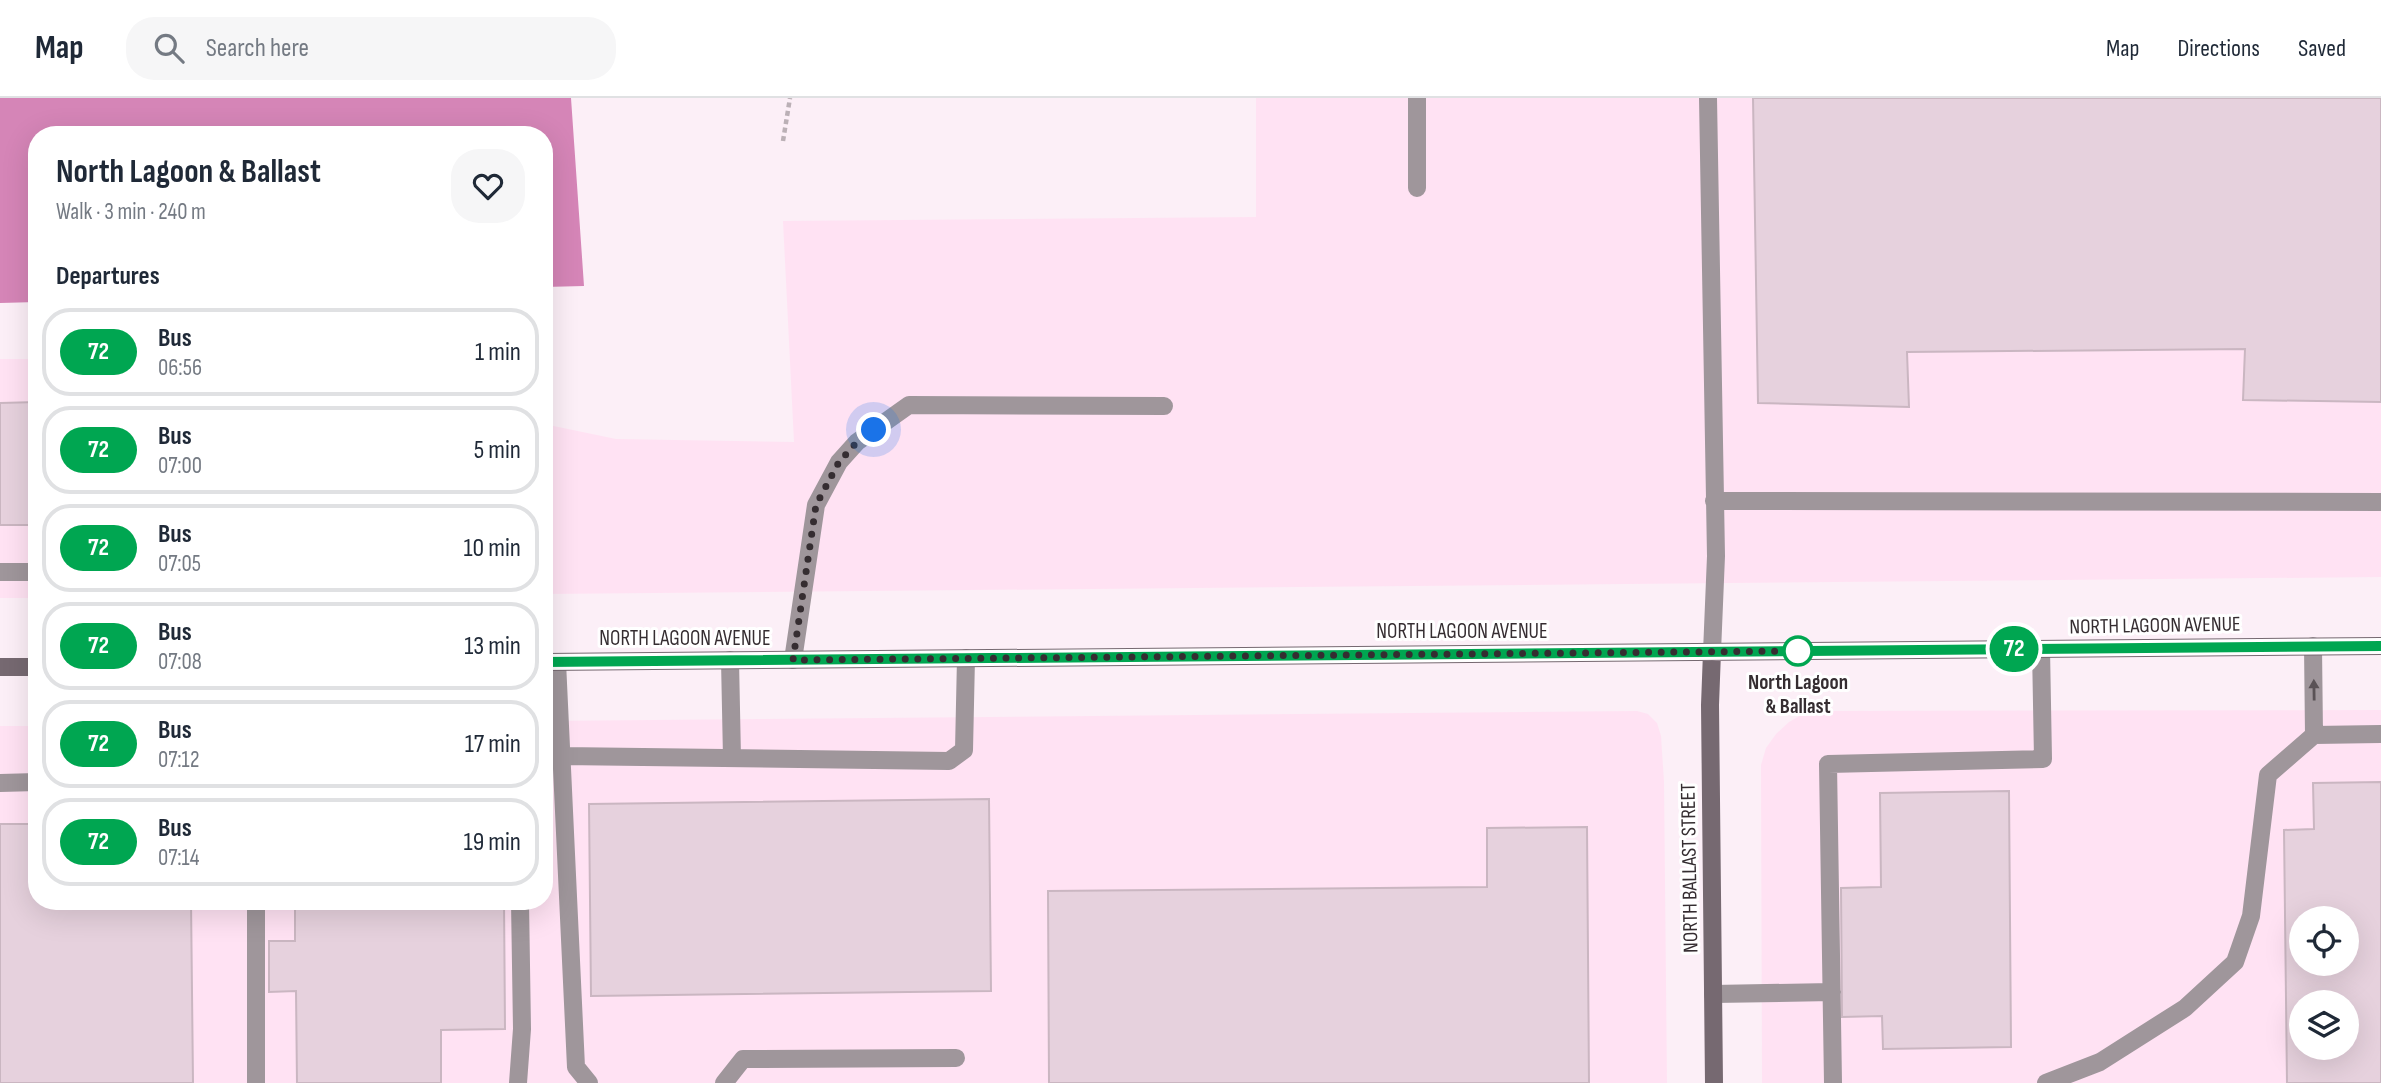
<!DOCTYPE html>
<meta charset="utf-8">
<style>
:root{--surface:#fff;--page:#f6f6f7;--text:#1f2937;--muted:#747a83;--line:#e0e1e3}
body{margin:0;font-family:"Sofia Sans Condensed",sans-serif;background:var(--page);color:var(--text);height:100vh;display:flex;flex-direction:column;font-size:26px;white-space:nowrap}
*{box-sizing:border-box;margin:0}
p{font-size:23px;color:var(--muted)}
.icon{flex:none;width:38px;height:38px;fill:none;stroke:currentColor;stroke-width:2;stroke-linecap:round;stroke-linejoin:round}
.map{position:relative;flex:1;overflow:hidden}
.details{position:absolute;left:28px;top:28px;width:525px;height:784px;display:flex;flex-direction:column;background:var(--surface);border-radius:28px;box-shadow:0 7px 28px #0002}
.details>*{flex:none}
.badge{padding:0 14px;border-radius:23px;font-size:24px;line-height:46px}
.fabs{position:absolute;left:2289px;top:808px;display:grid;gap:14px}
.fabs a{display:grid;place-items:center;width:70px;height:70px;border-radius:50%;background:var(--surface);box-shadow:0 7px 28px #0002;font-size:35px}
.you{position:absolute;width:35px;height:35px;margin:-18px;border:5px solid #fff;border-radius:50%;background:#1a73e8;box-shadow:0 0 0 10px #1a73e833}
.map>.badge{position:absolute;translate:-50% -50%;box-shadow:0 0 0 4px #fff}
h2{padding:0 28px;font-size:26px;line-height:63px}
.round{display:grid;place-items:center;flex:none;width:74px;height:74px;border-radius:28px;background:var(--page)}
.head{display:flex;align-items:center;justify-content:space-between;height:119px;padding:0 28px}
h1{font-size:33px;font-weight:700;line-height:52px}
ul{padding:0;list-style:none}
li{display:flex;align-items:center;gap:21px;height:88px;margin:0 14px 10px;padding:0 14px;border:4px solid var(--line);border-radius:28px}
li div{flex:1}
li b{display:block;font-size:26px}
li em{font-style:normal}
li .badge{min-width:77px;font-weight:700;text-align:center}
header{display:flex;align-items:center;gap:42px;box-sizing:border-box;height:98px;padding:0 35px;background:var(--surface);border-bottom:2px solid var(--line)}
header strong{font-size:33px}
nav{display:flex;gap:38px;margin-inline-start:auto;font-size:24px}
.search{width:490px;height:63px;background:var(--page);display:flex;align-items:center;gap:18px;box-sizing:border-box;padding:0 24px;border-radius:28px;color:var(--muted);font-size:26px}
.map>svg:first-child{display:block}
.built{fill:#ffe2f3;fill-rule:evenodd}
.water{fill:#d585b7}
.building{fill:#e6d1dd;stroke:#cab6c1;stroke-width:2;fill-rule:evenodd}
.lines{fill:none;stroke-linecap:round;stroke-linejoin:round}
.path{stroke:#bbb0b6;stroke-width:4.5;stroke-dasharray:5 3.5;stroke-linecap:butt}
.lane{stroke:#9f969b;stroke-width:18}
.secondary{stroke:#766971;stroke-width:18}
.oneway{fill:#5a5256}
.line-casing{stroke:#fff;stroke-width:16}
.line{stroke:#00a651;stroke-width:10}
.walk{stroke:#352d31;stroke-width:7;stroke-dasharray:0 12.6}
.stop-dot{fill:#fff;stroke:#00a651;stroke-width:3.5}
.labels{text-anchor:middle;stroke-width:6;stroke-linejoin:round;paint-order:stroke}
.street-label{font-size:21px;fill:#352d31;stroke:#fff}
.stop-label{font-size:21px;font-weight:bold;fill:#352d31;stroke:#fff}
</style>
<header>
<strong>Map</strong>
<div class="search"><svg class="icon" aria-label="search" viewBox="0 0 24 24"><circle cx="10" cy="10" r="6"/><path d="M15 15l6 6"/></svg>Search here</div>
<nav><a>Map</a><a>Directions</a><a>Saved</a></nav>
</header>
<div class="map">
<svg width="2381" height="985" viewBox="0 0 2381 985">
<rect width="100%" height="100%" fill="#fceff7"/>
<!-- built -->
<path class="built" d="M1256,0H2381V479L544,496V326L616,341L794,344L783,123L1256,119Z
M0,261H37V500H0Z
M2381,612V985H1762L1761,667L1766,650L1776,636L1789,624L1803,616L1817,613ZM2301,821H2347V866H2301ZM2301,905H2347V950H2301Z
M1637,613L1648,616L1657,625L1661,638L1664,683L1667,985H0V628H37V803H544V623Z"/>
<!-- water -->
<path class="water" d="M0,0H571L584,188L544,189V37H37V204L0,205Z"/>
<!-- building -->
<path class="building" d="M1753,0H2381V304L2243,302L2245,251L1907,254L1909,309L1758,305Z
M37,304V427H0V305Z
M2381,684V985H2287L2284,732L2314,731L2313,685ZM2301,821H2347V866H2301ZM2301,905H2347V950H2301Z
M2009,693L2011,949L1883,951L1882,918L1842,919L1841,790L1881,789L1880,695Z
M989,701L991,893L591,898L589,706Z
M0,726H37V803H191L193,985H0Z
M1587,729L1589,985H1049L1048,793L1487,789V730Z
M295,803H504L505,931L441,932V985H297L296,893L269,894V843H295Z"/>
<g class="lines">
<!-- path -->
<path class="path" d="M783,43L790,0"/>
<!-- lane -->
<path class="lane" d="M1708,0L1716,458L1712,554
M1417,90V0
M1714,403L2381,404
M0,474H37
M2313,548L2314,637
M730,562L732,660
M793,562L816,407L839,364L857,344L909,307L1164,308
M557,564L576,969L589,985
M562,658L949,663L964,652L966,560
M0,685L37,684
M1713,896L1832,894
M256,985V803
M518,985L522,931L520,803
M724,985L743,961L956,960
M1833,985L1828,666L2043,661L2041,551
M2046,985L2100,964L2185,910L2235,864L2251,818L2268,677L2314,637L2381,636"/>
<!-- secondary -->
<path class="secondary" d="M1712,554L1710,607L1714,985
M544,564L2381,548
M0,569H37"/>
</g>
<!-- one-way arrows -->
<defs><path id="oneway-solid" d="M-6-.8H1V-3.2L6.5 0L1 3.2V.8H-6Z" transform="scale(1.75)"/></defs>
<use class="oneway" href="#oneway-solid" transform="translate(2314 592) rotate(-91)"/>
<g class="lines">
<!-- line casing -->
<g class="line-casing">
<path id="line" d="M544,564L2381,548"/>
</g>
<!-- line -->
<use href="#line" class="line"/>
<!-- walk -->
<path class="walk" d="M874,332L857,344L839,364L816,407L793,562L1798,553"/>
</g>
<!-- markers -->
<circle class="stop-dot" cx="1798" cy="553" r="14"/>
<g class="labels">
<!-- street labels -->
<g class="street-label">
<text transform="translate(2155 527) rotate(-1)" y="7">NORTH LAGOON AVENUE</text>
<text x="1462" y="540">NORTH LAGOON AVENUE</text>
<text x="685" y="547">NORTH LAGOON AVENUE</text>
<text transform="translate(1689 770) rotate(-91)" y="7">NORTH BALLAST STREET</text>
</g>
<!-- stop labels -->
<g class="stop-label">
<text x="1798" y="591">North Lagoon<tspan x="1798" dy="24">&amp; Ballast</tspan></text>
</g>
</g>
</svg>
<div class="fabs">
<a><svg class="icon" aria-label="locate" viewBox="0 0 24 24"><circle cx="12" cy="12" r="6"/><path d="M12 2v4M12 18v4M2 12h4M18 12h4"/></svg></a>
<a><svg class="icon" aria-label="layers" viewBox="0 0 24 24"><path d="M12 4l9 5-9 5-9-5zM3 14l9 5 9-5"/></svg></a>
</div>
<div class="you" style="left:874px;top:332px"></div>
<b class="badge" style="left:2014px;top:551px;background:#00a651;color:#fff">72</b>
<section class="details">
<div class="head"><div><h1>North Lagoon &amp; Ballast</h1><p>Walk · 3 min · 240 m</p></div><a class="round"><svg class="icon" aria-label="heart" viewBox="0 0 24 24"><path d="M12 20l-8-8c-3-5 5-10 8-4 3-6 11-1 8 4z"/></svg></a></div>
<h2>Departures</h2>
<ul>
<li><span class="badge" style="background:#00a651;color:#fff">72</span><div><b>Bus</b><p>06:56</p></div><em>1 min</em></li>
<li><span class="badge" style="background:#00a651;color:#fff">72</span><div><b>Bus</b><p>07:00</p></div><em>5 min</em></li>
<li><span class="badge" style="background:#00a651;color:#fff">72</span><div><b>Bus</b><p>07:05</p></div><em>10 min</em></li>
<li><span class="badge" style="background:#00a651;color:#fff">72</span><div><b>Bus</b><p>07:08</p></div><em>13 min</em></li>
<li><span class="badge" style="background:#00a651;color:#fff">72</span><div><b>Bus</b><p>07:12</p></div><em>17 min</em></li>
<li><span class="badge" style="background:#00a651;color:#fff">72</span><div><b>Bus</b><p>07:14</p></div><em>19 min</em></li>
</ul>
</section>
</div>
